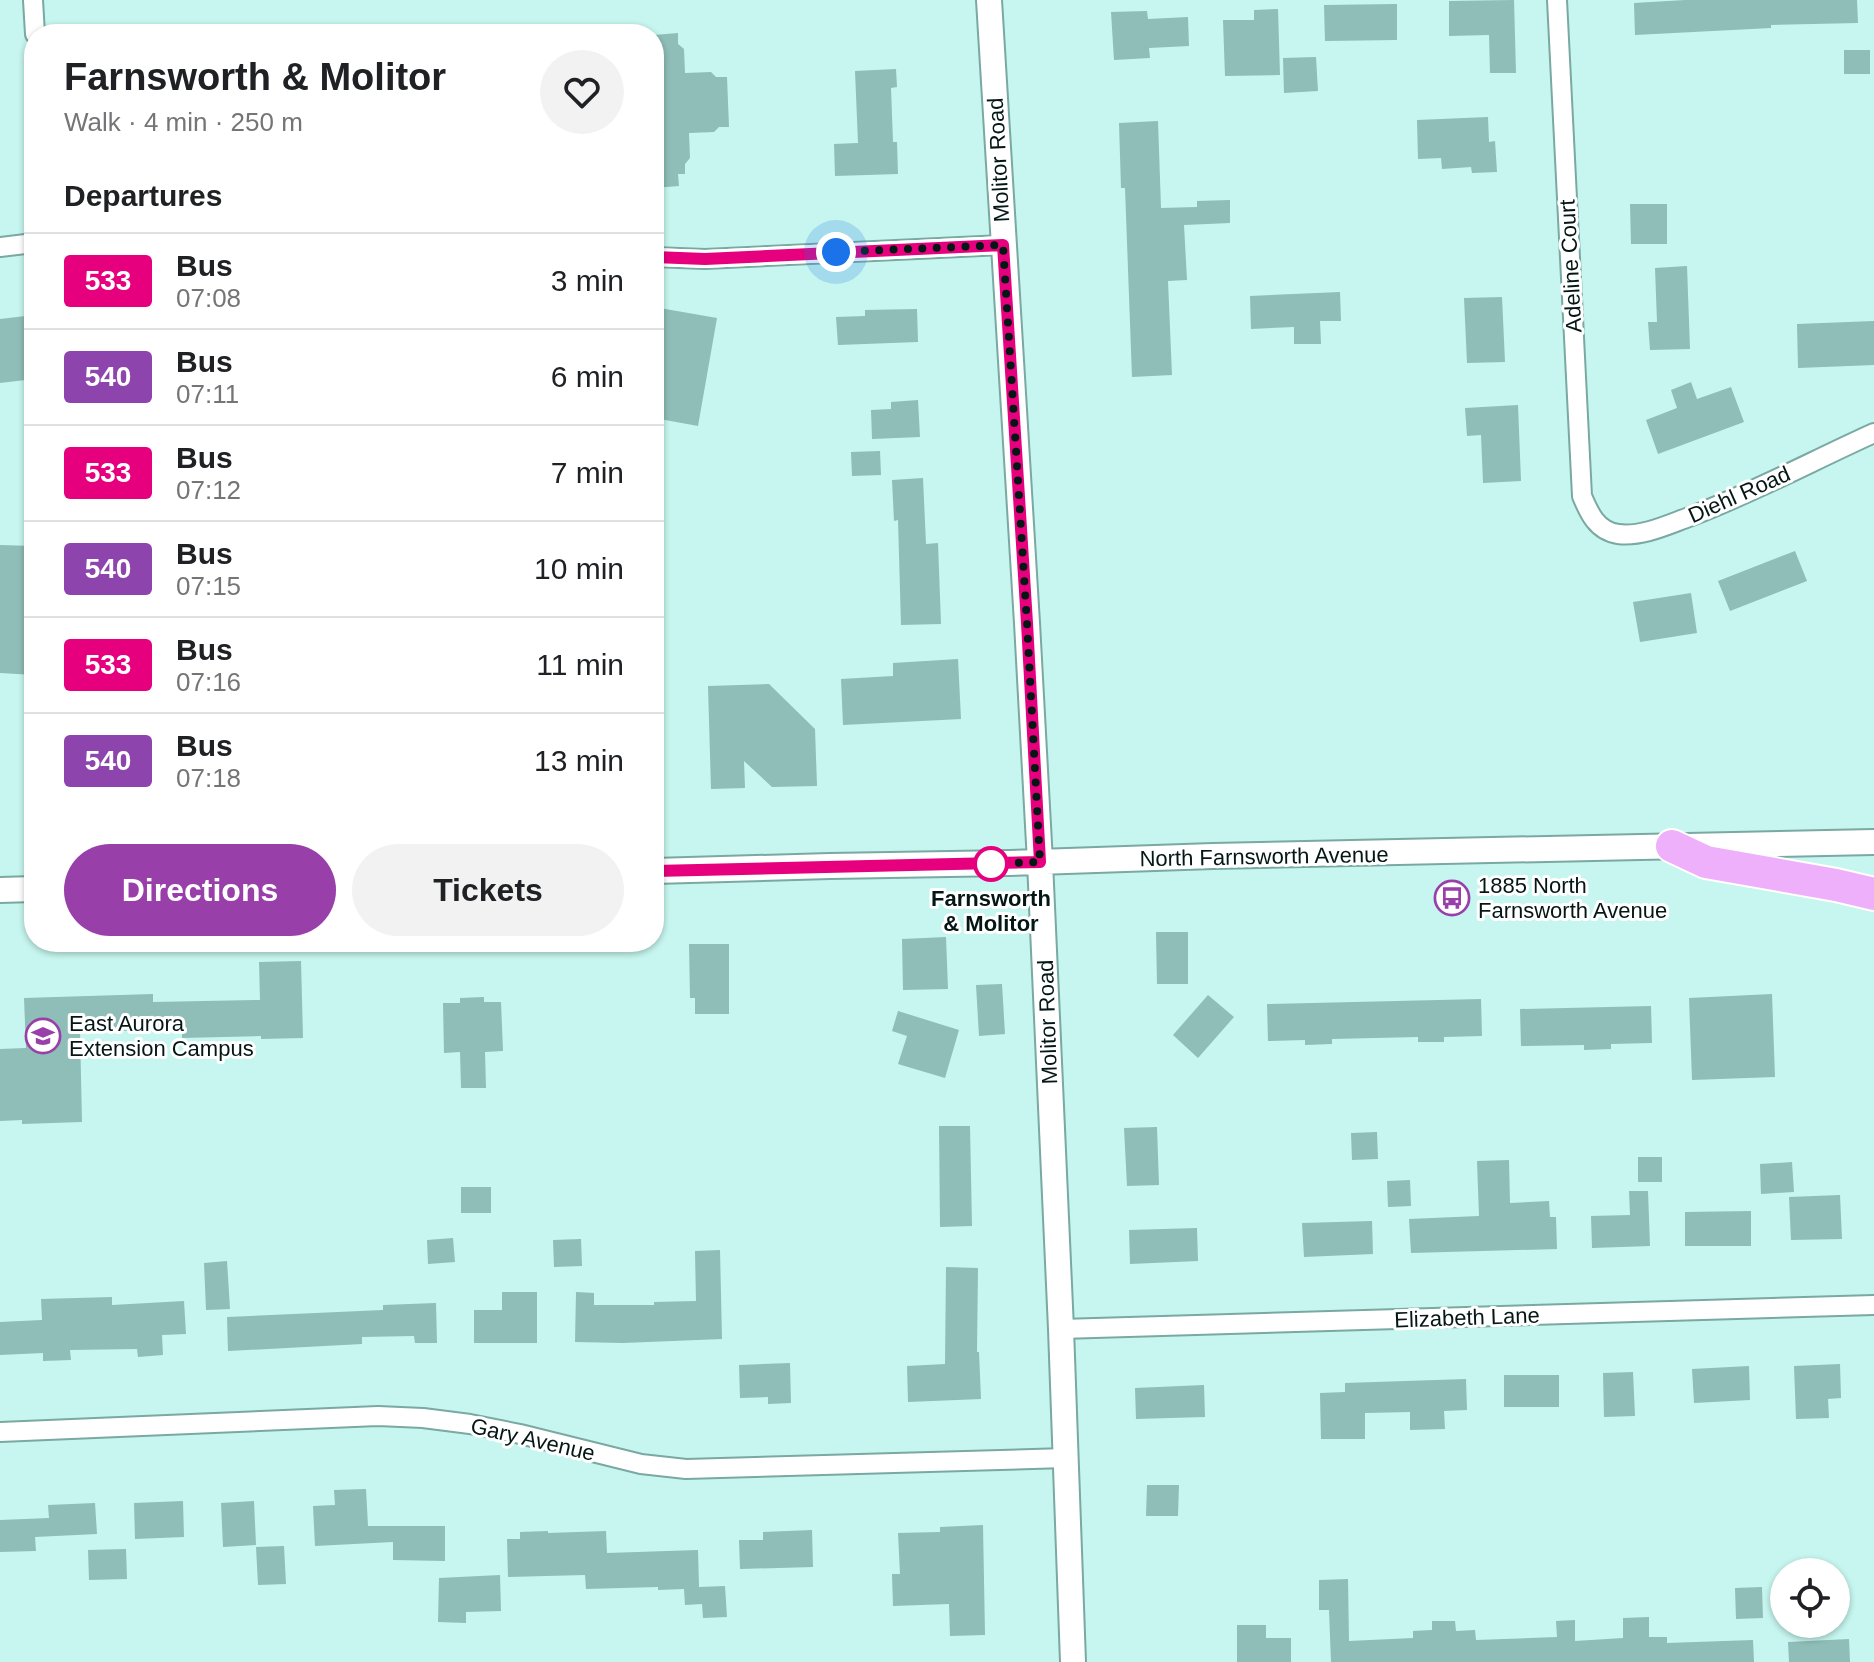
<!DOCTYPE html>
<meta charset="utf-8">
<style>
:root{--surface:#fff;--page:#f2f2f2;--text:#202124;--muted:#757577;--line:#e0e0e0;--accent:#993fa9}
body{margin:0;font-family:Helvetica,sans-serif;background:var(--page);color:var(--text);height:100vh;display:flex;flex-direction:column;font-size:30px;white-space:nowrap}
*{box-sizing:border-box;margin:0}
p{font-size:26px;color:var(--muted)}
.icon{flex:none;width:44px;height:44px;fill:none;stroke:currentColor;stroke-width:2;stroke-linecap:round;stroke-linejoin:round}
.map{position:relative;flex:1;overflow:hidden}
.details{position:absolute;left:24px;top:24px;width:640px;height:928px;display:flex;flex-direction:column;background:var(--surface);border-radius:32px;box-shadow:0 2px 6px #0004}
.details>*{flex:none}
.badge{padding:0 16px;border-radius:6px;font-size:28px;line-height:52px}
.tools{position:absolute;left:1770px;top:1558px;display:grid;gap:16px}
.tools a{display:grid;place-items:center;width:80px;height:80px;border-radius:50%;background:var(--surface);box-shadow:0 2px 6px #0004;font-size:40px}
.you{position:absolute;width:40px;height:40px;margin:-20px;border:6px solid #fff;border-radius:50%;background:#1a73e8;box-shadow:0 0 0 12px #1a73e833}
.map>.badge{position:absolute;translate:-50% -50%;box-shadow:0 0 0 4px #fff}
h2{padding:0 40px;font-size:30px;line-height:72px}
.round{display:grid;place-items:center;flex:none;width:84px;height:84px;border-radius:42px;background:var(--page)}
.headline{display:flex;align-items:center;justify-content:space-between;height:136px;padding:0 40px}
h1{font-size:38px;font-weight:700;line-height:60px}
.button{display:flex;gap:16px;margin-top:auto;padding:16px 40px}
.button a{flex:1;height:92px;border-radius:48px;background:var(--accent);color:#fff;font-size:32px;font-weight:700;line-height:92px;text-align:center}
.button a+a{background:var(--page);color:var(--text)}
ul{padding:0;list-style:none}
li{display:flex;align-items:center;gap:24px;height:96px;padding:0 40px;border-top:2px solid var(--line)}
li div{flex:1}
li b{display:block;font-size:30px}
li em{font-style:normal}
li .badge{min-width:88px;font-weight:700;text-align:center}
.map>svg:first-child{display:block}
.building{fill:#8fbdb7}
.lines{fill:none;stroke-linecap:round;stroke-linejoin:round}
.street-casing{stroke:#7aa8a2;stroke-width:22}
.secondary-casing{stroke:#7aa8a2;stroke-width:28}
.highway-casing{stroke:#fff;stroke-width:36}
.street{stroke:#fff;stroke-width:18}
.secondary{stroke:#fff;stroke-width:24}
.highway{stroke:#efb0fb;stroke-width:32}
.line-casing{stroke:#fff;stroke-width:18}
.line{stroke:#e6007e;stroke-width:12}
.walk{stroke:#051715;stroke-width:8;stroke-dasharray:0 14.4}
.stop-dot{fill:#fff;stroke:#e6007e;stroke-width:4}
.labels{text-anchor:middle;stroke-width:6;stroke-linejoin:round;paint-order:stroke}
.street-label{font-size:22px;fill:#051715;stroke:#fff}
.poi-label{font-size:22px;fill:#051715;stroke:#fff;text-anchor:start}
.stop-label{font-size:22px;font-weight:bold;fill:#051715;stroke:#fff}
</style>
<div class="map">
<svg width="1874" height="1662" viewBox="0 0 1874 1662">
<rect width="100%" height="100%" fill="#c6f6ef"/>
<!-- building -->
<path class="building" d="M1514,0L1516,73H1490L1489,35L1449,36V1Z
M1685,0H1857L1858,23L1771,25V28L1635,35L1634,3Z
M1397,4V40L1325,41L1324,5Z
M1278,9L1280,75L1225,76L1223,20H1254V10Z
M1147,11L1148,19L1188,17L1189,46L1149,48L1150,58L1114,60L1111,12Z
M678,33V44L684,49L685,73L711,72L716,77H727L729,127H719L714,132L689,133L690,158L685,164V174H678L679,186L654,188V35Z
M1844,50H1870V74H1844Z
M1316,57L1318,91L1284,93L1283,58Z
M896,69L897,87L891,88L893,142H897L898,174L835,176L834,144L858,143L855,71Z
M1488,117L1489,142L1495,141L1497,172L1472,173L1471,167L1442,169L1441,158L1418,159L1417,120Z
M1158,121L1161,208L1197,207V201L1230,200V223L1184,225L1187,280L1168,281L1172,375L1132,377L1125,188H1121L1119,123Z
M1630,204H1667V244H1631Z
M1687,266L1690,349L1650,350L1648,322H1657L1655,268Z
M1340,292L1341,321H1320L1321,344H1294V327L1251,329L1250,296Z
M1502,297L1505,362L1467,363L1464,298Z
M654,307L717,318L698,426L654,418Z
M917,309L918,342L838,345L836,317L865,316V310Z
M34,315V379L0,383V319Z
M1874,321V365L1798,368L1797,324Z
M1691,382L1697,399L1731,387L1744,422L1658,454L1646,420L1677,408L1671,390Z
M918,400L920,437L872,439L871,410L891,409V402Z
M1518,405L1521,481L1483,483L1481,435L1467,436L1465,408Z
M880,451L881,475L852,476L851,452Z
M923,478L926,544L938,543L941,624L901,625L898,520L894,521L892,480Z
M0,545L34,546V675L0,673Z
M1795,551L1807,581L1730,611L1718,581Z
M1691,593L1697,633L1640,642L1633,602Z
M958,659L961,719L843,725L841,679L893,676V663Z
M769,684L815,729L817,786L772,787L744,761L745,788L711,789L708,686Z
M1156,932H1188V984H1157Z
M946,937L948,989L903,990L902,939Z
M689,944H729V1014H695V998H690Z
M301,961L303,1038L261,1039V1036L182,1038V1029L80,1032L82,1122L22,1124V1120L0,1121V1049L26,1048L24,998L153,994V1002L260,1000L259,962Z
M1002,984L1005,1034L979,1036L976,985Z
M1772,994L1775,1077L1692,1080L1689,998Z
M1208,995L1234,1017L1198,1058L1173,1035Z
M484,997V1002H501L503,1051L485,1052L486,1088H461L460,1052L444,1053L443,1003H460V998Z
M1481,999L1482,1036L1444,1037V1042H1418V1037L1332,1039V1044L1305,1045V1040L1268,1041L1267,1004Z
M1651,1006L1652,1043L1611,1044V1049L1584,1050V1045L1521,1046L1520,1009Z
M898,1011L959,1030L945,1078L898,1064L907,1036L892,1031Z
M939,1126H970L972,1226L940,1227Z
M1157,1127L1159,1185L1127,1186L1124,1128Z
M1377,1132L1378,1159L1352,1160L1351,1133Z
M1638,1157H1662V1182H1638Z
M1509,1160L1510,1203L1549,1201L1550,1217H1556L1557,1249L1411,1253L1409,1219L1479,1216L1477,1161Z
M1792,1162L1794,1192L1761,1194L1760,1164Z
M1410,1180L1411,1206L1388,1207L1387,1181Z
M461,1187H491V1213H461Z
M1629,1191H1648L1650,1246L1592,1248L1591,1216L1630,1215Z
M1840,1195L1842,1239L1791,1240L1789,1197Z
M1751,1211V1246H1685V1212Z
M1372,1221L1373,1254L1304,1257L1302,1223Z
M1197,1228L1198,1261L1130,1264L1129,1230Z
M453,1238L455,1262L428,1264L427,1240Z
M581,1239L582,1266L554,1267L553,1240Z
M720,1250L722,1339L623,1343L575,1342L576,1292L594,1293V1305H654V1302L696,1301L695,1251Z
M227,1261L230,1309L206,1310L204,1263Z
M946,1267L978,1268L977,1352H979L981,1399L908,1402L907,1366L945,1364Z
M502,1292H537V1343H474V1310H502Z
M112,1297V1305L184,1301L186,1334L162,1335L163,1355L138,1357L137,1349L70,1350L71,1360L43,1361V1353L0,1355V1322L42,1320L41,1299Z
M436,1303L437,1343H415L414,1336L362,1337V1344L228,1351L227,1317L383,1310V1305Z
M790,1363L791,1403L768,1404V1397L740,1398L739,1365Z
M1840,1364L1841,1398L1828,1399L1829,1418L1796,1419L1794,1366Z
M1749,1366L1750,1400L1694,1403L1692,1369Z
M1633,1372L1635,1416L1604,1417L1603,1373Z
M1504,1375H1559V1407H1504Z
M1466,1379L1467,1410L1444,1411L1445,1429L1410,1430V1412L1365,1413V1439H1321L1320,1393L1345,1392V1383Z
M1204,1385L1205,1417L1136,1419L1135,1388Z
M1147,1485H1179L1178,1516H1146Z
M366,1489L368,1526H445V1561L393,1560V1542L315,1546L313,1506L335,1505L334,1490Z
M183,1501L184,1537L135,1539L134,1503Z
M254,1501L256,1545L223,1547L221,1503Z
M95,1503L97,1534L35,1537L36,1551L0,1552V1520L49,1518L48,1505Z
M983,1525L985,1635L950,1636L949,1604L893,1606L892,1574H900L898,1533L940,1532V1527Z
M812,1530L813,1567L740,1569L739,1540H763V1532Z
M548,1531V1533L606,1531L607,1553L698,1550L699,1587L725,1586L727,1617L703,1618L702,1604L685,1605L684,1589L658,1590V1587L586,1589L585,1575L508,1577L507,1539H520V1532Z
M284,1546L286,1584L258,1585L256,1547Z
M126,1549L127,1579L89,1580L88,1550Z
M500,1575L501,1611L466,1612V1623L438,1622L439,1578Z
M1348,1579L1349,1641L1413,1638V1631L1432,1630V1621H1455L1456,1631L1475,1630L1476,1640L1557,1637L1556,1621L1575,1620V1641L1623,1638V1618L1649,1617V1637H1667V1643L1753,1640L1754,1662H1331L1329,1610H1319V1580Z
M1762,1587L1763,1618L1736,1619L1735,1588Z
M1237,1625H1266V1638H1291V1662H1237Z
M1849,1639L1850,1662H1789L1788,1642Z"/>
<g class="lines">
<!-- street casing -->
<g class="street-casing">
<path id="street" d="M33,0L35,34
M1557,0L1582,496C1589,513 1597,531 1618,534C1642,537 1667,525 1689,517C1753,493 1812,461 1874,433
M0,247L34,243
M654,257L705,259L1003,245
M1061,1329L1874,1305
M0,1432L378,1416L423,1418L470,1424L520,1434L641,1464L686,1469L1066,1458"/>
</g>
<!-- secondary casing -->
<g class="secondary-casing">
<path id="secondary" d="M989,0L1027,623L1040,862L1061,1329L1073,1662
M654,871L830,866L1009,863L1213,856L1874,842
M0,890L34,889"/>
</g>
<!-- highway casing -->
<g class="highway-casing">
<path id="highway" d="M1672,846L1706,862L1836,885L1874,894"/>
</g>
<!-- street -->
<use href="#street" class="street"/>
<!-- secondary -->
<use href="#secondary" class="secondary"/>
<!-- highway -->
<use href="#highway" class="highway"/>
</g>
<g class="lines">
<!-- line casing -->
<g class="line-casing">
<path id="line" d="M654,257L705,259L1003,245L1027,623L1040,862L654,871"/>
</g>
<!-- line -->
<use href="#line" class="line"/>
<!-- walk -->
<path class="walk" d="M836,252L1003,245L1027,623L1040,862L985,864H991"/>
</g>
<!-- icons -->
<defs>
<g id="bus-ring" transform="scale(1.8)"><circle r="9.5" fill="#fff" stroke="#993fa9" stroke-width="1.5"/><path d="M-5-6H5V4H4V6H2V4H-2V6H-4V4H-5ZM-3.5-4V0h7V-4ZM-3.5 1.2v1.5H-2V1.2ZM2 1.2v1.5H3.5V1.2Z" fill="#993fa9"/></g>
<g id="school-ring" transform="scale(1.8)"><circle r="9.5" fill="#fff" stroke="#993fa9" stroke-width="1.5"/><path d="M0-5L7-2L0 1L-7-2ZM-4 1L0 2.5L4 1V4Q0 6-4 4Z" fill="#993fa9"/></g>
</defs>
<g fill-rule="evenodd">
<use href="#bus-ring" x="1452" y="898"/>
<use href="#school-ring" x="43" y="1036"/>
</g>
<!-- markers -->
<circle class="stop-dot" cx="991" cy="864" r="16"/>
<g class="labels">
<!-- street labels -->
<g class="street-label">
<text transform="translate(998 160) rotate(-93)" y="8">Molitor Road</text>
<text transform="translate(1570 266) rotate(-93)" y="8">Adeline Court</text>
<text transform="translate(1739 494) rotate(-24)" y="8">Diehl Road</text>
<text transform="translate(1264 856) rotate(-1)" y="8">North Farnsworth Avenue</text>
<text transform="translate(1047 1022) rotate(-92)" y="8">Molitor Road</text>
<text transform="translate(1467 1317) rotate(-2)" y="8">Elizabeth Lane</text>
<text transform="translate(533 1439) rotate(13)" y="8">Gary Avenue</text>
</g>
<!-- poi labels -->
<g class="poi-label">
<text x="1478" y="893">1885 North<tspan x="1478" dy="25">Farnsworth Avenue</tspan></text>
<text x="69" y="1031">East Aurora<tspan x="69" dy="25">Extension Campus</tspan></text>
</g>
<!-- stop labels -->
<g class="stop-label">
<text x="991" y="906">Farnsworth<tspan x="991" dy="25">&amp; Molitor</tspan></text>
</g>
</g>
</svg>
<div class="tools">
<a><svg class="icon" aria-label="locate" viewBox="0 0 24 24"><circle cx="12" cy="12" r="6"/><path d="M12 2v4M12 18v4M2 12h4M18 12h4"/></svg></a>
</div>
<div class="you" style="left:836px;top:252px"></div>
<section class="details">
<div class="headline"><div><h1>Farnsworth &amp; Molitor</h1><p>Walk · 4 min · 250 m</p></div><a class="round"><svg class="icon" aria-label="heart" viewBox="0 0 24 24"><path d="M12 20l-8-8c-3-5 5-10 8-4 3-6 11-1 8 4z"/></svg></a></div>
<h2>Departures</h2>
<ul>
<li><span class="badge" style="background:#e6007e;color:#fff">533</span><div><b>Bus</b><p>07:08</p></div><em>3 min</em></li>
<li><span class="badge" style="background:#8e44ad;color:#fff">540</span><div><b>Bus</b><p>07:11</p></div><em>6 min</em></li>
<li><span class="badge" style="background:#e6007e;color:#fff">533</span><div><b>Bus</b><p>07:12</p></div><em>7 min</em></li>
<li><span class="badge" style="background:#8e44ad;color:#fff">540</span><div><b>Bus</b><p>07:15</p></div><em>10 min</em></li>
<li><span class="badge" style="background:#e6007e;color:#fff">533</span><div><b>Bus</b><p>07:16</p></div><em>11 min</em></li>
<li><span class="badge" style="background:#8e44ad;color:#fff">540</span><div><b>Bus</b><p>07:18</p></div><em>13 min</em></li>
</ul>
<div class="button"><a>Directions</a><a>Tickets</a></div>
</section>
</div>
